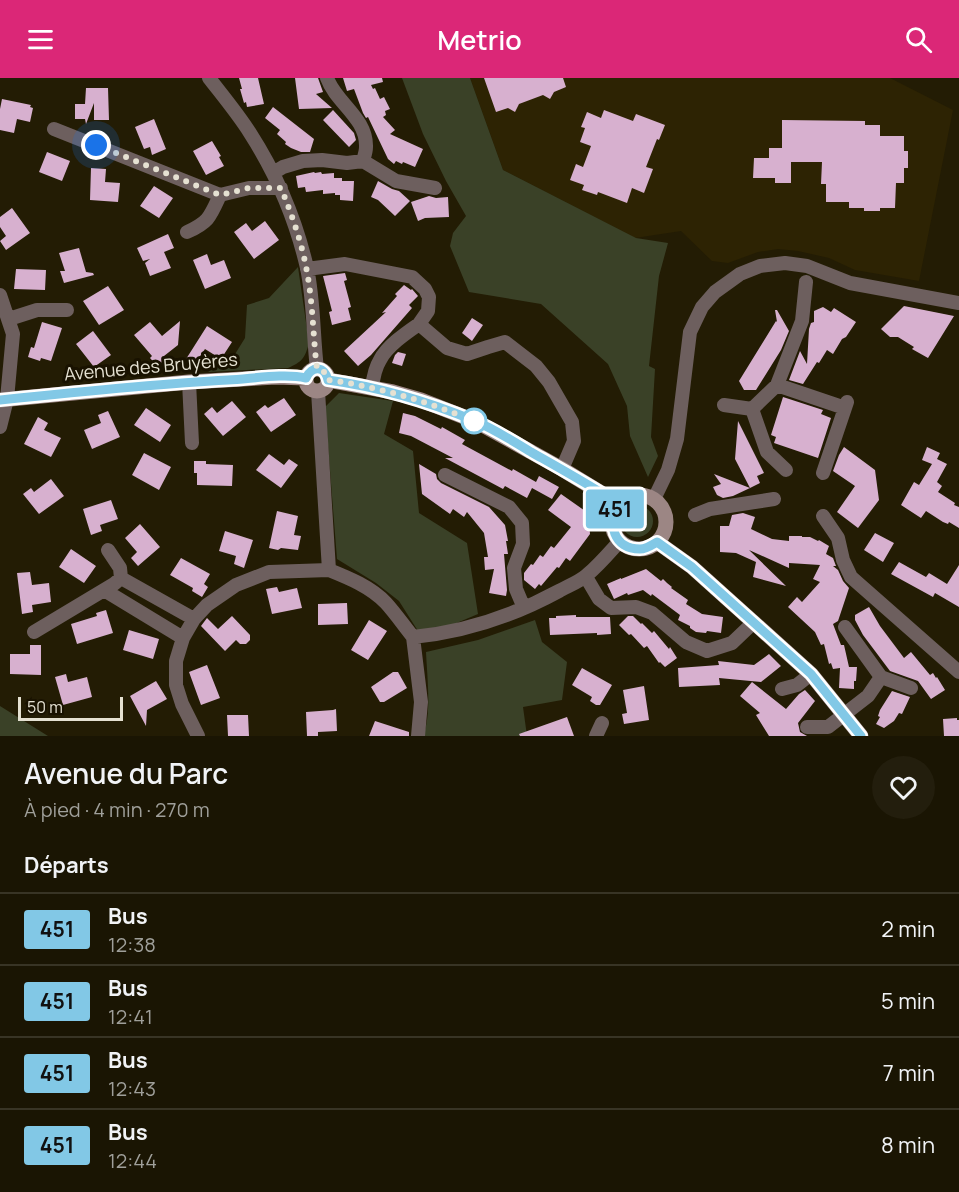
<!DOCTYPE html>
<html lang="fr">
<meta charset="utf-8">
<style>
:root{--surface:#1a1503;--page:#231e0d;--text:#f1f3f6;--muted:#9f9f9a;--line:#383425;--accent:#db2777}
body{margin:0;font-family:Manrope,sans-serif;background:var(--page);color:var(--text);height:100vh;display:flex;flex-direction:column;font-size:22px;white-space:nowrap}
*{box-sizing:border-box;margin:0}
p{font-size:20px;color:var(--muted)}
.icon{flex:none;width:33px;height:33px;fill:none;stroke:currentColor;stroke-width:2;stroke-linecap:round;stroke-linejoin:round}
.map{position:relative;height:658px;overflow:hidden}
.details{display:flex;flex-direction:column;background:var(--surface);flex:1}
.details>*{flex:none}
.badge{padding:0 12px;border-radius:4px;font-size:21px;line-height:39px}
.scale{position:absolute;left:18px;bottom:15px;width:105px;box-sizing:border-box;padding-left:6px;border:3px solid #e5e1d2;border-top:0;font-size:16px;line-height:21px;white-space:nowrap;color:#e5e1d2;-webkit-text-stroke:4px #191200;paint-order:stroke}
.you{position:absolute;width:30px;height:30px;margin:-15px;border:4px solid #fff;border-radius:50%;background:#1a73e8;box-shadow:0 0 0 9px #1a73e833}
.map>.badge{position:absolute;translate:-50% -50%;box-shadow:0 0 0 3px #fff}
h2{padding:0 24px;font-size:22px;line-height:54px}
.round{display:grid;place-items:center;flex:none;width:63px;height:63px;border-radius:32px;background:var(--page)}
.head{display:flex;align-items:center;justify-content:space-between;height:102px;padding:0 24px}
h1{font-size:28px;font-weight:600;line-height:45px}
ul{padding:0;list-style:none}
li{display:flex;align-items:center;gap:18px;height:72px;padding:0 24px;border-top:2px solid var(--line)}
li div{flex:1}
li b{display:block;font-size:22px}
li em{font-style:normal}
li .badge{min-width:66px;font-weight:700;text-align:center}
header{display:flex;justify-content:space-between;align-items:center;height:78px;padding:0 24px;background:var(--accent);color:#fff;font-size:27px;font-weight:600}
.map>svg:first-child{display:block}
.built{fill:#2d2303}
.green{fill:#3a4127}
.building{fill:#d7b0cf}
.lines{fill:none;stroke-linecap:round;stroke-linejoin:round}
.street{stroke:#6d5f5e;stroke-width:14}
.secondary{stroke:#9c8684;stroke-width:15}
.line-casing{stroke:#fff;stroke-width:14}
.line{stroke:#82c8e6;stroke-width:9}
.walk{stroke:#e5e1d2;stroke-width:6;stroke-dasharray:0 10.8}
.stop-dot{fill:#fff;stroke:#82c8e6;stroke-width:3}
.labels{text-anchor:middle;stroke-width:6;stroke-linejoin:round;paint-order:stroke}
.street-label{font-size:18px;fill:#e5e1d2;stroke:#191200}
</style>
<header><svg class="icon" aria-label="menu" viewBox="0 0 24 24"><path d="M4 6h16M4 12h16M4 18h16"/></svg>Metrio<svg class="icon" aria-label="search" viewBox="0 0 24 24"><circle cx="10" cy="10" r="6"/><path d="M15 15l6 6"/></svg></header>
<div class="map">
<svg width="959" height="658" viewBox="0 0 959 658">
<rect width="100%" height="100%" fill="#231c04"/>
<!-- built -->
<path class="built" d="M470,0H890L953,32L919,203L855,192L829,180L798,173L778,171L758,174L728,185L712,183L681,153L635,160L503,92Z"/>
<!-- green -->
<path class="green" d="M402,0H470L503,92L636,160L668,165L659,198L649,288L655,291L651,359L658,378L648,399L630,358L627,328L608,286L541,226L469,214L450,168L453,155L466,138L446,103L423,56Z
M298,189L309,265C305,280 302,284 288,290L208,294L232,281L245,260L247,227L269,220Z
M339,315L393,323L384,356L413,373L419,435L467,465L478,536L452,547L418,553L399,523L376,505L337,481L325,329Z
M621 443a16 16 0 1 1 32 0a16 16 0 1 1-32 0Z
M535,542L542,564L567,584L562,622L523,629L527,658H423C432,637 427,598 426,574L478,562Z
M0,628L48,658H0Z"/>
<!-- building -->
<path class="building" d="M239,0H258L264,26L247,29L246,24L244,25L240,11H242Z
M295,0H318L323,14L316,16L332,30L299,31Z
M343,0H382L383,4L371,7L373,11L375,10L380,21L384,19L390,31L385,33L386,37L383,39L395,52L390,56L423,71L415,89L403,84L402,86L396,83L394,86L388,81L368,39L366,40L363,35L354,11L347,13Z
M484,0H563L566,9L554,14L550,21L543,17L519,26L515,34L508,30L496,34Z
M86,10H108L109,42H94V25L86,46L85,41H75V26H85Z
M2,21L31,27L30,29L33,30L30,44L17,41L14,55L0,52V31Z
M273,29L314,61L310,74H301L291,70L285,66L286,64L277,56L280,52L265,40Z
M333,32L354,55L356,62L349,69L323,42Z
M604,32L633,43L636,36L665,47L659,62L657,61L646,89L653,91L644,115L632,110L627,125L598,114L597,117L582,112L584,107L570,102L576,86L583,89L591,68L580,64L585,50L581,49L587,34L601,40Z
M154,41L166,71L152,77L150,69L144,71L135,49Z
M782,42L865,43V47H880V58H904V73H908V90H904V105H896L895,130H880V133H864V130H849V124H826V106H821L822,84H791V105H775V100H753L754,80H769V70H782Z
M212,63L221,78L219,79L224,88L206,97L193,73Z
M47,74L70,83L62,103L39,94Z
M91,90L106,91L105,104L120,105L118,124L90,122Z
M314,94L315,95L321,94L322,96L334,95V100H342V103H354L353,123L340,122V117H335V115L323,116V112L306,114L305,109L298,110L296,98Z
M378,103L392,111L399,113L410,123L395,138L378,122L371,119Z
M154,108L173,120L159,140L140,128Z
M429,118L436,120L448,119L449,139L425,140L418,143L411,124Z
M12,130L30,155L6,172L0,163L6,158L0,149V139Z
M265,143L279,162L254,181L234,154L246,145L252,153Z
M168,156L174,170L164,174L171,190L150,198L145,185L150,181L143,183L137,170Z
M79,170L86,194L93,195L94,197L64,205L60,193H65L59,175Z
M207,176L211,187L224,182L231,200L205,211L193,182Z
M16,191L46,192L45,212L14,211Z
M345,195L347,202L344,203L351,229L348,230L351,242L332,247L329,234L332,233L323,198Z
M404,207L411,212L412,211L418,218L409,227L412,230L371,277L358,288L344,273L386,234L382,235L397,218L395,216Z
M108,208L124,232L99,247L83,223Z
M904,228L954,238L928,280L912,271L914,269L898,259H890L881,251Z
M823,229L831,234L834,230L856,244L846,259L842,261L833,276L827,272L819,285L817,284L803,306L789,302L800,273L807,286L809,251L811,245L814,244V233Z
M775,232H777L789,253L781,272L756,312H744L739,303L776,243L777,244Z
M472,240L483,247L472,263L462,255Z
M180,243L178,267L164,278L166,281L157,288L150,280L152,278L134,257L150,244L162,258Z
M42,244L62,250L51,283L41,280L40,283L28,279L31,269L34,270Z
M207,248L232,264L221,281L205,271L189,294L181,289Z
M93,253L111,277L94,289L76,266Z
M398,274L406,276L402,288L392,285L395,277Z
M783,319L823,332L821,336L831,340L818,380L774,365L776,359L771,357Z
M284,320L296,337L271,354L256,334L265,327L268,330Z
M232,323L246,339L223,358L204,336L212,329L217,335Z
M146,330L171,347L160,364L134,347Z
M108,333L120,359L92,371L84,352L101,345L98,337Z
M403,335L415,338L441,351L442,349L465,362L462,366L512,393L513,391L536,404L539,398L559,409L552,421L532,410L527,420L505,408L503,411L445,380H453L411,358L399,355Z
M38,339L48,345L44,352L61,360L51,379L24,366Z
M738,343L764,395L757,398L760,405L750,410L735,381Z
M844,369L875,392L879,422L858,450L837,434L855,408L833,393L839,377Z
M927,369L940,375L937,381L947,386L937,404L942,408L938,414L955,425L954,427L959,429V450L949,444L948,446L943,444L926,433L921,440L901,427L914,404L919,407L932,386L922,382Z
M144,375L171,389L159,412L132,397Z
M269,376L284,387L289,381L298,387L281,410L256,392Z
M194,383H206V386L233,387L232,408L197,407V395H194Z
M419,386L436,396L437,401L441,405L489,429L505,447L508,463H506L508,476H504L507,512L506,518L489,515L494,491L485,492L484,479H488L484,455L467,434L464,439L453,431L450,436L422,416Z
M714,396L750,410L733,418L723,420L717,417L713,409L721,406Z
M51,401L64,418L39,436L23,416L31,410L34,414Z
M561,416L588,435L590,456L570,483L566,480L559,490L557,489L541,508L539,506L535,511L524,502V495L531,486L533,487L540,477L543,479L551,468L554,470L571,449L548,432Z
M111,422L118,441L100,447L102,453L91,457L83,431Z
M277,433L298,438L294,457L301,458L298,472L281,470L278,472L269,470Z
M743,435L755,439L751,451L772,461L789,463V458H802V459H810L818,463L819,462L829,468L826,476L833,480L836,488H833L838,492L843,503L849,510L838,543L833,546L841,567H844L849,589H857L856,603H854V611L839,610L840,590L833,591L831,585L829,586L824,566L821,567L815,554L788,529L797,519L802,524L820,504L813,501L820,487L789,485V490L749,472L786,508L753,499L756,484L736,475L720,474V448H729L732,437Z
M140,446L160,469L138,488L131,480L137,474L125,460Z
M225,453L253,462L244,490L234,486L236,478L219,473Z
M875,455L894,465L883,484L864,472Z
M71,471L96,488L84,505L59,489Z
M181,480L210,496L204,506L208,509L202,519L192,513L193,510L170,497Z
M899,484L926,499L929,495L947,506L959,487V529L935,515L933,519L891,496Z
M646,491L661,503L663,501L667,505L672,509L671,510L688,522L686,526L702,536L723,539L721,555L707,553L706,555L696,554L690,550V548L678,542L680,537L652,516L651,518L643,512L628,517L627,515L614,521L607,506L621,500V501Z
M30,494L32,507L49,505L51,524L32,527L33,534L22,536L17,495Z
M277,509L279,514L297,510L302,530L272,536L266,511Z
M347,525L348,546L318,547V526Z
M869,529L880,548L904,580L911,574L930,597L933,595L936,600L937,599L945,612L931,621L918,603L890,593L863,557L855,542V537Z
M106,532L113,555L77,566L71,546L97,538L96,535Z
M576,537V539H610L611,556L597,557V555L550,557L549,540H556V538Z
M232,538L250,557V562L246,566H240L236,562L225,573L201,548L207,540L218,551Z
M628,538H633L641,546L642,545L652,555L654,553L669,571L670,569L677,580L665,589L660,584L659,585L647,568L644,570L631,556L629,557L619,547Z
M369,542L387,553L368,582L351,572Z
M129,552L159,561L153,581L123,572Z
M30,567H41V597L10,596V576H30Z
M769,576L781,588L761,604L719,600L720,607L679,609L678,590L719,587L718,583L754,587Z
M207,587L220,620L201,627L189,594Z
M582,590L612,607L600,627H596L590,623L592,619L572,607Z
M393,594H398L407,610L384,624H380L371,609Z
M66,596L68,604L87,599L92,619L63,627L55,599Z
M156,603L167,621L147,632L146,648L130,618Z
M752,604L786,631L799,616L805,612L815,623L798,645L800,654L807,658H769L756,637L760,635L740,618Z
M644,608L649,642L624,646L622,636L627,635L623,612Z
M892,613L910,619L902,636L899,635L894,643L884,650L876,646L880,639L878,638L880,632Z
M336,631L337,653L318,654V658H307L306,634L333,632Z
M227,637H248L249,658H228Z
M567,639L574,658H520L519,656Z
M957,640V642H959V658H944L943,641Z
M375,643L409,654V658H369Z"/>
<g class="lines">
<!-- street -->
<path class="street" d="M209,0C223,18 238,36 250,55C277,97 296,142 307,190C314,223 313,258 317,291
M54,51L220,117L249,110H281
M363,83L396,103L435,110
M273,95L283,89L303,83L322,82L347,85L363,83C364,79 366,74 366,69C367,40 336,25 327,0
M187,154C209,144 210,139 220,117
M307,191L345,186L412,199L425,211L429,219L428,233L419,246
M0,217L13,256L7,321L0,349
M9,241L37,232H67
M189,304L192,365
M777,307L845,330
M372,310C373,301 375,290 380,282C387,268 406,255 419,246L447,270L467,276L488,269L505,264L536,288L549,304L572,344L574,363L562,391
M318,313L329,492C349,500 371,509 386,525C396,536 404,548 413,559C465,554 513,538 559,513C568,508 579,504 587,497C599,487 609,475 619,464
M724,327L752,331
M786,392L767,374L752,331L777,307L802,243L806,204
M823,395L847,324
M445,397L509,429L522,445L523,466L514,490L516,511L524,530
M654,421L668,392L677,361L690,254L702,229L715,214L740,196L760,188L785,185L807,188L850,205L959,225
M695,437L710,431L774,421
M823,438L838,460L843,482L851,499L959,594
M586,499L599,521L611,530L636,529L652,535L686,564L707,573L732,565L754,544
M121,500L194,541
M104,512L183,560
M845,549L881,599L911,610
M34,554L114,506L121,500L120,490L108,472
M413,559L421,624L418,658
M782,611L797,607L811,596
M807,649H828L868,618L881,599
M198,658L182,626L176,607V583L183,560L194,541L207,527L236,507L269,494L329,492
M596,658L602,645"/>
<!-- secondary -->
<path class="secondary" d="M306 302a11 11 0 1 1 22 0a11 11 0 1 1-22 0Z
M328,302L393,314L421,322L477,344L562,391L619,426
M0,322L189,304L276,299L306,300
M612 444a27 27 0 1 1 54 0a27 27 0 1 1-54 0Z
M657,464L692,489L811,596L861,658"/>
</g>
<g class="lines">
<!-- line casing -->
<g class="line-casing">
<path id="line" d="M0,322C76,314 152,306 228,302C251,301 284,295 306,300C312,287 325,288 328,302C379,309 427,323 475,343C494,351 513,363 531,374C561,391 590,407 619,426C607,445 613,471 640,471C646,471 652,467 657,464L692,489L811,596L861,658"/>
</g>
<!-- line -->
<use href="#line" class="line"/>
<!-- walk -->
<path class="walk" d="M96,67L220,117L249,110H281C292,137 302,165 307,194C313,226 313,259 317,291C323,292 327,295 328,302C381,309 428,324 477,344L474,343"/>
</g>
<!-- markers -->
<circle class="stop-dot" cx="474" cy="343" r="12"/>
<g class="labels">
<!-- street labels -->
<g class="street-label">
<text transform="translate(151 289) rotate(-5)" y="6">Avenue des Bruyères</text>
</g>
</g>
</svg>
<div class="scale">50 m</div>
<div class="you" style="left:96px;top:67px"></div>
<b class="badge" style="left:615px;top:431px;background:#82c8e6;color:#111">451</b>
</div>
<section class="details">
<div class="head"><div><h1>Avenue du Parc</h1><p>À pied · 4 min · 270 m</p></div><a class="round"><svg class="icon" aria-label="heart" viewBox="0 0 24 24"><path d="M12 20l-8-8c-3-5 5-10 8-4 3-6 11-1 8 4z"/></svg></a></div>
<h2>Départs</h2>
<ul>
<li><span class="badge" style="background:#82c8e6;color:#111">451</span><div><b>Bus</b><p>12:38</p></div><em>2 min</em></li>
<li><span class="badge" style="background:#82c8e6;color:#111">451</span><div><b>Bus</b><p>12:41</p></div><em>5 min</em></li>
<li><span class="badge" style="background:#82c8e6;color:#111">451</span><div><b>Bus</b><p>12:43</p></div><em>7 min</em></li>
<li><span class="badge" style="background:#82c8e6;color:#111">451</span><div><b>Bus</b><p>12:44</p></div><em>8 min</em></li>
</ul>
</section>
